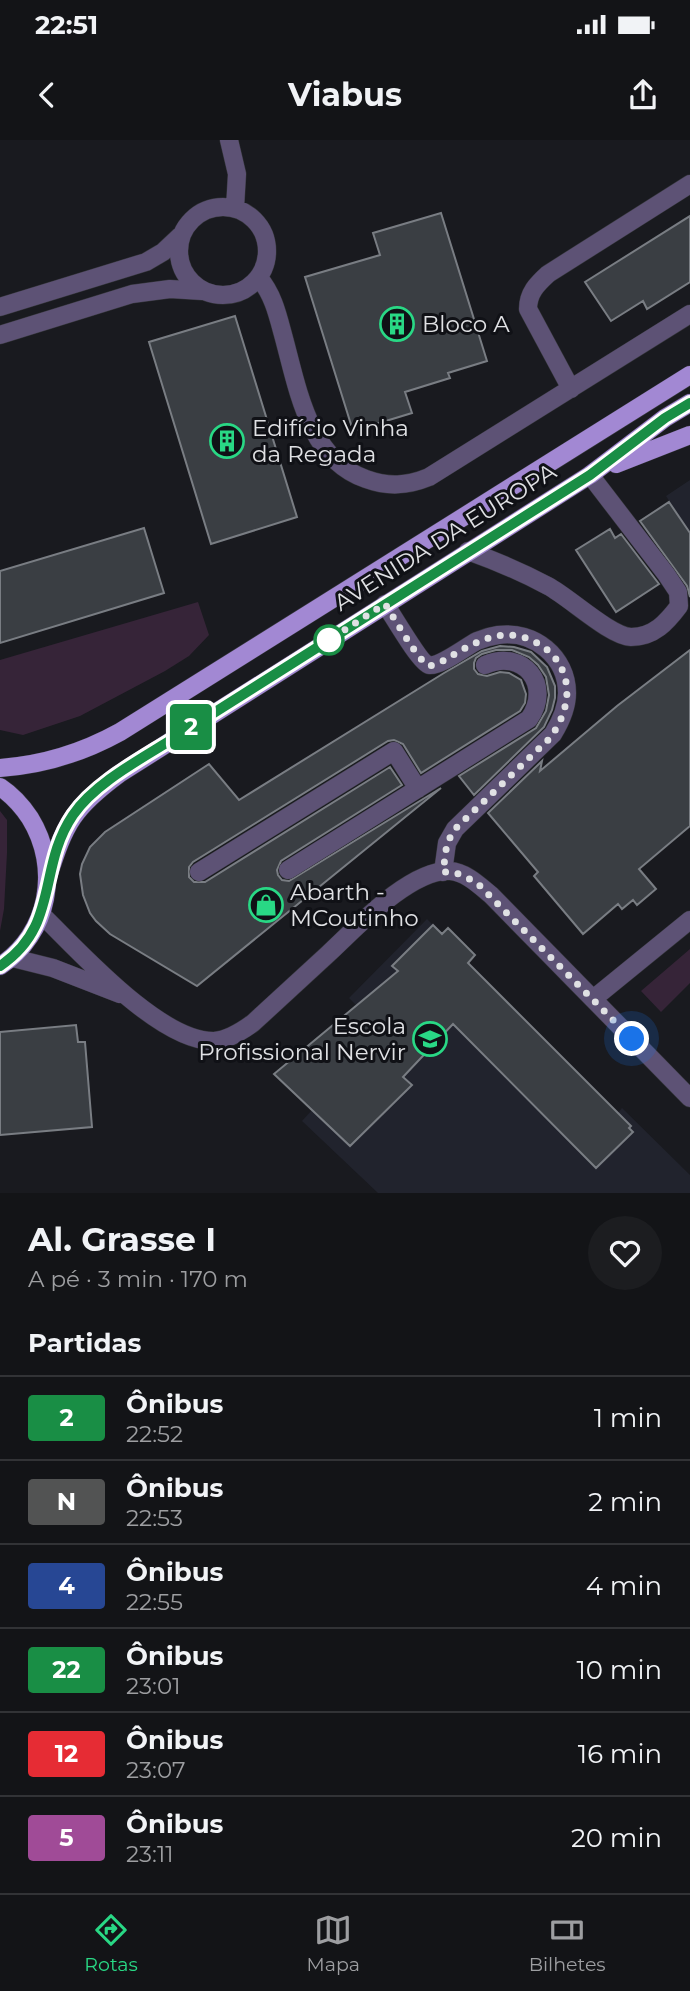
<!DOCTYPE html>
<html lang="pt">
<meta charset="utf-8">
<style>
:root{--surface:#131417;--page:#1c1d20;--text:#f1f3f6;--muted:#9d9ea1;--line:#323336;--accent:#29d885}
body{margin:0;font-family:Montserrat,sans-serif;background:var(--page);color:var(--text);height:100vh;display:flex;flex-direction:column;font-size:26px;white-space:nowrap}
*{box-sizing:border-box;margin:0}
p{font-size:23px;color:var(--muted)}
.icon{flex:none;width:38px;height:38px;fill:none;stroke:currentColor;stroke-width:2;stroke-linecap:round;stroke-linejoin:round}
.map{position:relative;height:1053px;overflow:hidden}
.side{display:flex;flex-direction:column;background:var(--surface);flex:1}
.side>*{flex:none}
.badge{padding:0 14px;border-radius:5px;font-size:24px;line-height:46px}
.you{position:absolute;width:35px;height:35px;margin:-18px;border:5px solid #fff;border-radius:50%;background:#1a73e8;box-shadow:0 0 0 10px #1a73e833}
.map>.badge{position:absolute;translate:-50% -50%;box-shadow:0 0 0 4px #fff}
h2{padding:0 28px;font-size:26px;line-height:63px}
.round{display:grid;place-items:center;flex:none;width:74px;height:74px;border-radius:37px;background:var(--page)}
.head{display:flex;align-items:center;justify-content:space-between;height:119px;padding:0 28px}
h1{font-size:33px;font-weight:700;line-height:52px}
ul{padding:0;list-style:none}
li{display:flex;align-items:center;gap:21px;height:84px;padding:0 28px;border-top:2px solid var(--line)}
li div{flex:1}
li b{display:block;font-size:26px}
li em{font-style:normal}
li .badge{min-width:77px;font-weight:700;text-align:center}
.status{display:flex;justify-content:space-between;align-items:center;height:49px;padding:0 35px;background:var(--surface);direction:ltr}
.status svg{height:19px;fill:currentColor}
header{display:flex;justify-content:space-between;align-items:center;height:91px;padding:0 28px;background:var(--surface);font-size:32px;font-weight:700}
.tab-bar{display:flex;justify-content:space-around;align-items:center;height:98px;border-top:2px solid var(--line);background:var(--surface);font-size:19px;color:var(--muted)}
.tab-bar a{display:grid;justify-items:center;gap:4px}
.tab-bar .active{color:var(--accent)}
.map>svg:first-child{display:block}
.built{fill:#21232d}
.green{fill:#362438}
.building{fill:#3a3e43;stroke:#797d83;stroke-width:2}
.lines{fill:none;stroke-linecap:round;stroke-linejoin:round}
.minor-casing{stroke:#35363b;stroke-width:19}
.major-casing{stroke:#35363b;stroke-width:19}
.minor{stroke:#5d5275;stroke-width:18}
.major{stroke:#a288d3;stroke-width:18}
.line-casing{stroke:#fff;stroke-width:16}
.line{stroke:#198e45;stroke-width:10}
.walk{stroke:#e0e1e4;stroke-width:7;stroke-dasharray:0 12.6}
.stop-dot{fill:#fff;stroke:#198e45;stroke-width:3.5}
.labels{text-anchor:middle;stroke-width:6;stroke-linejoin:round;paint-order:stroke}
.poi-label{font-size:23px;fill:#e0e1e4;stroke:#101116;text-anchor:start}
.street-label{font-size:23px;fill:#e0e1e4;stroke:#101116}
</style>
<div class="status"><b>22:51</b><svg viewBox="0 0 49 12"><path d="M0 12V9h3v3zM5 12V6h3v6zM10 12V3h3v9zM15 12V0h3v12zM26 1h20v11H26zM47 4h2v5h-2z"/></svg></div>
<header><svg class="icon" aria-label="back" viewBox="0 0 24 24"><path d="M15 5l-7 7 7 7"/></svg>Viabus<svg class="icon" aria-label="share" viewBox="0 0 24 24"><path d="M12 15V3M7 8l5-5 5 5M5 13v7h14v-7"/></svg></header>
<div class="map">
<svg width="690" height="1053" viewBox="0 0 690 1053">
<rect width="100%" height="100%" fill="#191a1f"/>
<!-- built -->
<path class="built" d="M690,340V393L666,356Z
M427,779L442,794L448,788L475,815L468,823L618,973L622,968L690,1035V1053H378L302,981L312,970L274,934L357,866L349,858Z"/>
<!-- green -->
<path class="green" d="M198,462L209,495L189,516L165,531L80,576L23,595L0,590V520Z
M0,671L7,680V713L4,769L0,791Z
M690,809V843L661,872L641,851Z"/>
<!-- building -->
<path class="building" d="M441,73L487,221L448,233L450,238L405,252L412,273L353,291L305,137L380,115L373,93Z
M690,76V142L647,169L643,161L611,181L585,142Z
M235,176L297,377L211,404L149,202Z
M669,362L690,393V457L687,446L640,381Z
M144,388L164,453L0,503V431Z
M610,389L615,398L621,394L659,444L616,472L576,410Z
M500,506L514,507L531,512L547,527L555,546V558L552,570L544,587L474,655L459,636L536,588L546,571L549,555L546,537L538,525L529,517L512,510H496L482,514L476,518L474,523V529L478,534L487,536L500,532L509,533L521,540L526,554L525,563L520,571L421,633L403,604L394,600L388,601L193,722L189,727V737L194,742H205L390,627L402,645L281,721L277,730L278,735L282,740L289,741L441,648L197,846L110,794L96,781L90,773L83,755L80,734L82,724L90,707L105,692L209,624L239,660L444,533L482,511Z
M690,510V686L639,729L656,749L637,765L633,760L622,769L618,764L583,794L534,736L538,732L488,673L542,621L540,631L617,566Z
M433,785L442,794L448,788L475,815L468,823L631,986L629,988L633,992L596,1028L453,884L403,937L412,945L350,1006L274,934L398,831L392,826Z
M76,885L78,902H85L92,987L0,995V892Z"/>
<g class="lines">
<!-- minor casing -->
<g class="minor-casing">
<path id="minor" d="M229,0L237,34L235,68
M179 111a44 44 0 1 1 88 0a44 44 0 1 1-88 0Z
M259,138C272,153 277,172 282,191C297,244 307,319 366,339C388,347 407,346 429,337L690,174
M0,167L146,122L163,112L180,96
M0,195L132,154L170,149L202,151
M571,249L528,169C528,153 537,144 548,134L690,44
M468,411C496,421 522,432 548,446C569,457 610,496 631,497C654,497 667,482 679,466L678,452L666,434L590,335
M385,464C392,474 420,523 429,525C440,527 467,506 477,501C484,498 491,496 498,495C534,490 567,517 567,553C567,568 561,581 553,594L455,689L447,703L443,732
M288,730L529,579C553,545 523,508 485,525
M199,732L394,611L418,649
M42,775C79,811 160,902 214,901C228,900 242,891 253,883C278,860 303,837 328,814C356,788 410,729 450,731C466,732 480,746 491,755L690,958
M13,818L53,828L120,854
M593,859L690,780"/>
</g>
<!-- major casing -->
<g class="major-casing">
<path id="major" d="M616,324L690,295
M0,628C43,625 82,613 120,592L690,235
M0,647C12,655 22,666 30,678C61,728 49,794 0,826
M48,737C65,683 73,668 119,634L590,335L665,278L690,263"/>
</g>
<!-- minor -->
<use href="#minor" class="minor"/>
<!-- major -->
<use href="#major" class="major"/>
</g>
<g class="lines">
<!-- line casing -->
<g class="line-casing">
<path id="line" d="M0,826C60,786 37,728 73,675C94,644 139,620 171,600L590,335L665,278L690,263"/>
</g>
<!-- line -->
<use href="#line" class="line"/>
<!-- walk -->
<path class="walk" d="M329,500L321,505L385,464C392,474 419,522 428,525C435,527 442,521 448,518C480,499 511,482 546,509C559,519 566,534 567,550C567,568 560,585 549,599L455,689L447,703L443,732C456,731 467,737 478,744L632,899"/>
</g>
<!-- icons -->
<defs>
<g id="building-ring" transform="scale(1.75)"><circle r="9.5" fill="#101116" stroke="#29d885" stroke-width="1.5"/><path d="M-4-6H4V6H1V3H-1V6H-4ZM-2.5-4.3h1.7v1.8h-1.7ZM.8-4.3h1.7v1.8H.8ZM-2.5-1h1.7V.8h-1.7ZM.8-1h1.7V.8H.8Z" fill="#29d885"/></g>
<g id="shop-ring" transform="scale(1.75)"><circle r="9.5" fill="#101116" stroke="#29d885" stroke-width="1.5"/><path d="M-5-2.5h2.3a2.7 3.5 0 0 1 5.4 0H5L5.5 6h-11ZM-1.5-2.5h3a1.5 2.3 0 0 0-3 0Z" fill="#29d885"/></g>
<g id="university-ring" transform="scale(1.75)"><circle r="9.5" fill="#101116" stroke="#29d885" stroke-width="1.5"/><path d="M0-5L7-2L0 1L-7-2ZM-4 1L0 2.5L4 1V4Q0 6-4 4Z" fill="#29d885"/></g>
</defs>
<g fill-rule="evenodd">
<use href="#building-ring" x="397" y="184"/>
<use href="#building-ring" x="227" y="301"/>
<use href="#shop-ring" x="266" y="765"/>
<use href="#university-ring" x="430" y="899"/>
</g>
<!-- markers -->
<circle class="stop-dot" cx="329" cy="500" r="14"/>
<g class="labels">
<!-- poi labels -->
<g class="poi-label">
<text x="422" y="192">Bloco A</text>
<text x="252" y="296">Edifício Vinha<tspan x="252" dy="26">da Regada</tspan></text>
<text x="290" y="760">Abarth -<tspan x="290" dy="26">MCoutinho</tspan></text>
<text x="406" y="894" text-anchor="end">Escola<tspan x="406" dy="26">Profissional Nervir</tspan></text>
</g>
<!-- street labels -->
<g class="street-label">
<text transform="translate(445 397) rotate(-32)" y="8">AVENIDA DA EUROPA</text>
</g>
</g>
</svg>
<div class="you" style="left:632px;top:899px"></div>
<b class="badge" style="left:191px;top:587px;background:#198e45;color:#fff">2</b>
</div>
<section class="side">
<div class="head"><div><h1>Al. Grasse I</h1><p>A pé · 3 min · 170 m</p></div><a class="round"><svg class="icon" aria-label="heart" viewBox="0 0 24 24"><path d="M12 20l-8-8c-3-5 5-10 8-4 3-6 11-1 8 4z"/></svg></a></div>
<h2>Partidas</h2>
<ul>
<li><span class="badge" style="background:#198e45;color:#fff">2</span><div><b>Ônibus</b><p>22:52</p></div><em>1 min</em></li>
<li><span class="badge" style="background:#525353;color:#fff">N</span><div><b>Ônibus</b><p>22:53</p></div><em>2 min</em></li>
<li><span class="badge" style="background:#274794;color:#fff">4</span><div><b>Ônibus</b><p>22:55</p></div><em>4 min</em></li>
<li><span class="badge" style="background:#198e45;color:#fff">22</span><div><b>Ônibus</b><p>23:01</p></div><em>10 min</em></li>
<li><span class="badge" style="background:#e62c34;color:#fff">12</span><div><b>Ônibus</b><p>23:07</p></div><em>16 min</em></li>
<li><span class="badge" style="background:#a04b97;color:#fff">5</span><div><b>Ônibus</b><p>23:11</p></div><em>20 min</em></li>
</ul>
</section>
<nav class="tab-bar">
<a class="active"><svg class="icon" aria-label="directions" viewBox="0 0 24 24"><path d="M12 3l9 9-9 9-9-9zM9 14v-3h6M13 9l2 2-2 2"/></svg>Rotas</a>
<a><svg class="icon" aria-label="map" viewBox="0 0 24 24"><path d="M3 6l6-2 6 2 6-2v14l-6 2-6-2-6 2zM9 4v14M15 6v14"/></svg>Mapa</a>
<a><svg class="icon" aria-label="tickets" viewBox="0 0 24 24"><path d="M3 7h18v10H3zM15 7v10"/></svg>Bilhetes</a>
</nav>
